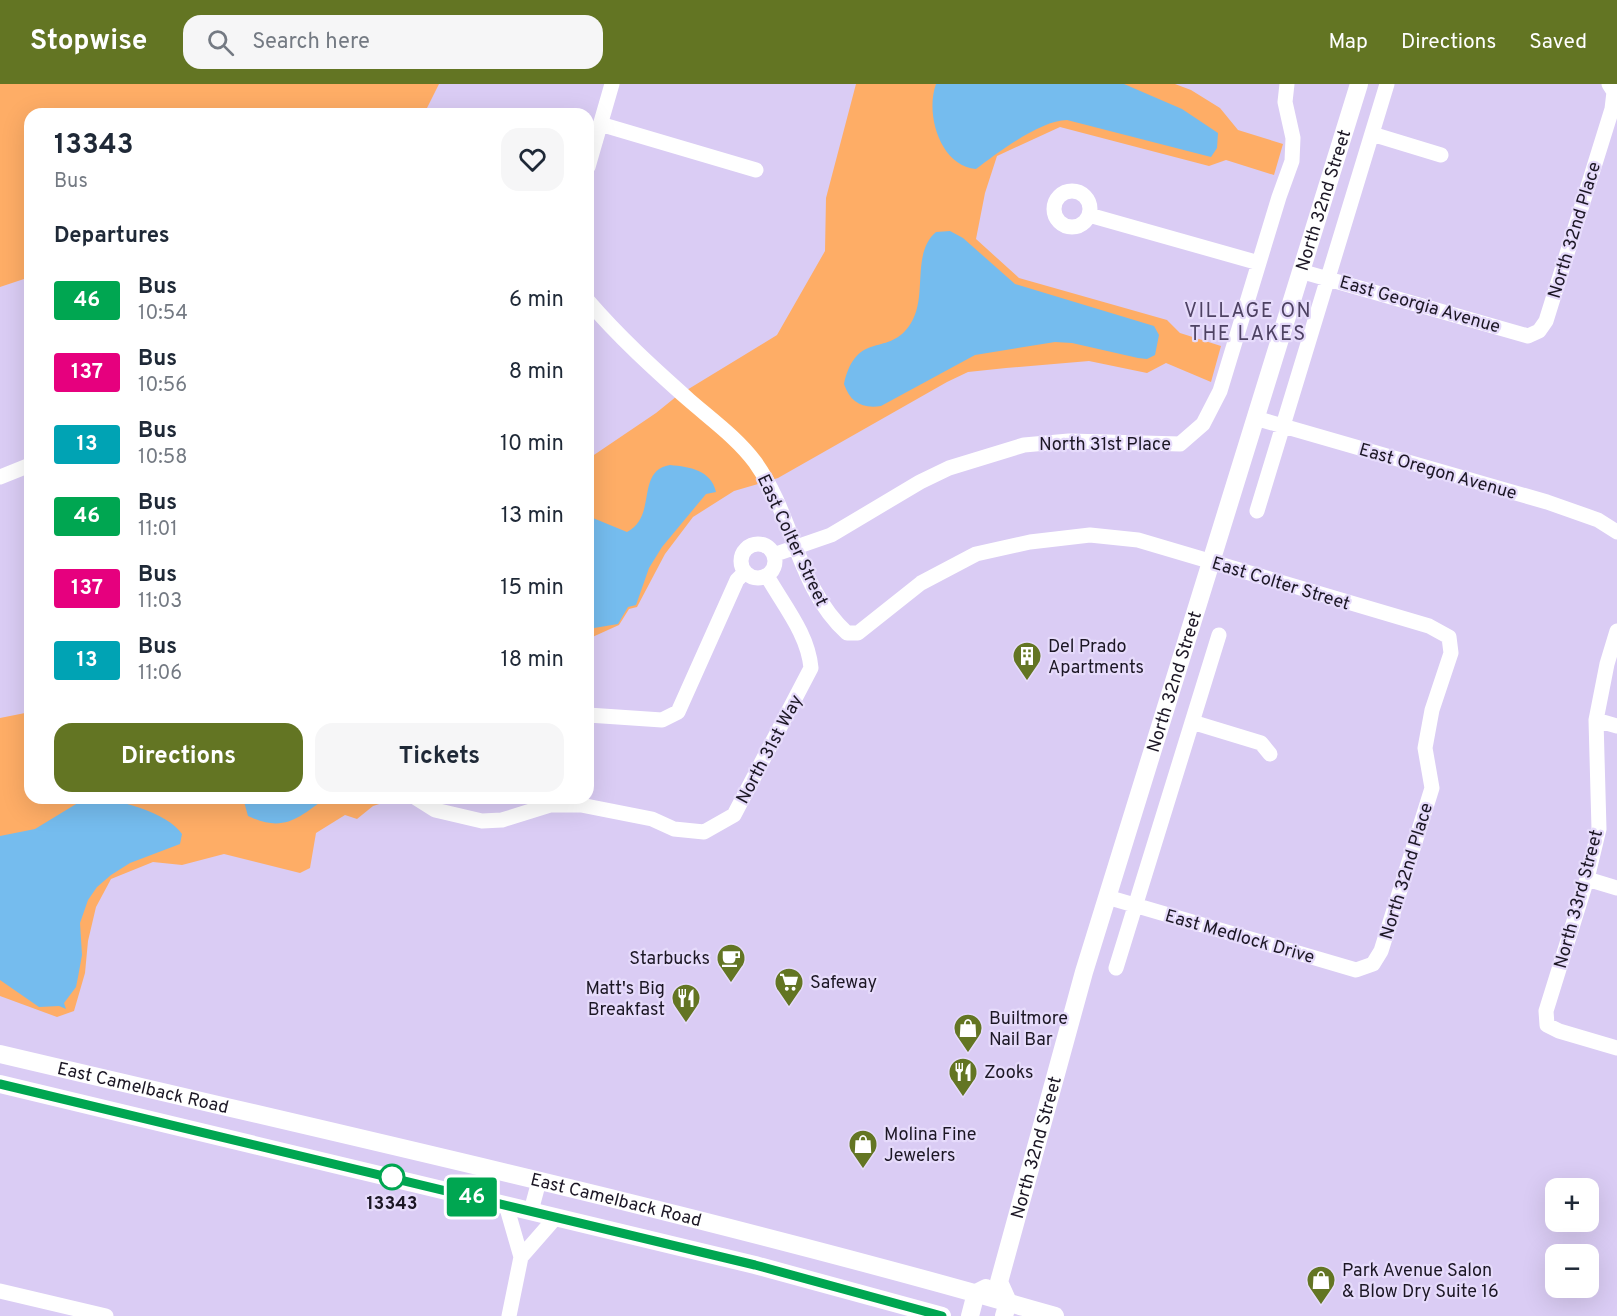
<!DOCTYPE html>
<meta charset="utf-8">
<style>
:root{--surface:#fff;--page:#f6f6f7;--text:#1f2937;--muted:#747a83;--accent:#637523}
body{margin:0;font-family:Overpass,sans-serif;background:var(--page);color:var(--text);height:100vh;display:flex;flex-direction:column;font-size:22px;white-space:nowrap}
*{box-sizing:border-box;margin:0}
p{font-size:20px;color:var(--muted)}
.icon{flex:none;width:33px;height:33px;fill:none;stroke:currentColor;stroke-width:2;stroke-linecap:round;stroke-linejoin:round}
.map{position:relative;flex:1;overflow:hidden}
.side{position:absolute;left:24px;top:24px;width:570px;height:696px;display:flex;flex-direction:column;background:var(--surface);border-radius:18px;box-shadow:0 6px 24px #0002}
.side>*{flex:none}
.badge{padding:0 12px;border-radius:4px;font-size:21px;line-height:39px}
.controls{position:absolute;left:1545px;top:1094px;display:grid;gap:12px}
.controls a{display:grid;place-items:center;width:54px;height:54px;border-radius:12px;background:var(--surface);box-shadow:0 6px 24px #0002;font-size:30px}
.map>.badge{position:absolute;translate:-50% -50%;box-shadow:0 0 0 3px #fff}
h2{padding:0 30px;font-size:22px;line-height:54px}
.round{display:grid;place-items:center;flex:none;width:63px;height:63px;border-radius:18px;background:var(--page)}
.overview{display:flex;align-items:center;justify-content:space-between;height:102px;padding:0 30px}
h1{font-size:28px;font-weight:700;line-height:45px}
.cta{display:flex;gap:12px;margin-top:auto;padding:12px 30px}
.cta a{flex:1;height:69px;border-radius:18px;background:var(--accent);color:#fff;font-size:24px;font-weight:700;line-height:69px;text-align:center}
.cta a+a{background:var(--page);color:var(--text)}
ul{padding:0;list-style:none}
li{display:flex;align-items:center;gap:18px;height:72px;padding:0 30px}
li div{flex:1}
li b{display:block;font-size:22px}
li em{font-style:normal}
li .badge{min-width:66px;font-weight:700;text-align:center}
header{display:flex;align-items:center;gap:36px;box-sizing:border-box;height:84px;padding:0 30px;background:var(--accent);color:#fff}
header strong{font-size:28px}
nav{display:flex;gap:33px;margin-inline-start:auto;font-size:21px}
.search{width:420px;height:54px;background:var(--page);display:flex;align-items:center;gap:15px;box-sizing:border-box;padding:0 21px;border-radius:18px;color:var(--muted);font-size:22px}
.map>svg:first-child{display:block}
.green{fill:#fead66}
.water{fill:#75bcee}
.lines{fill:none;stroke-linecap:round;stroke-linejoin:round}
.minor{stroke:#fff;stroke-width:15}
.major{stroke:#fff;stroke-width:18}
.line-casing{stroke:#fff;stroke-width:14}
.line{stroke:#00a651;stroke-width:9}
.stop-dot{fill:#fff;stroke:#00a651;stroke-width:3}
.labels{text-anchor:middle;stroke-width:4.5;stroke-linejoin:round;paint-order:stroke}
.street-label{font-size:18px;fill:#1c1725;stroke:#e6dbfb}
.poi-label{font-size:18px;fill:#1c1725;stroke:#e6dbfb;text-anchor:start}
.stop-label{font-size:18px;font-weight:bold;fill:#1c1725;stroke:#e6dbfb}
.neighbourhood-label{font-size:20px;letter-spacing:1.5px;fill:#4e4263;stroke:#e6dbfb}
</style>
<header>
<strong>Stopwise</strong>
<div class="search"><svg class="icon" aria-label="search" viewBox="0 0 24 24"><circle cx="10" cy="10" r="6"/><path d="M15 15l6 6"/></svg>Search here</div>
<nav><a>Map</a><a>Directions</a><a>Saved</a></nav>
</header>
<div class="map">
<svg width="1617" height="1232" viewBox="0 0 1617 1232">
<rect width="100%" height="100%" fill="#daccf4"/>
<!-- green -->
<path class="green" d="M0,0H439L424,30H30V193L0,203Z
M856,0H1175L1191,6L1220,24L1238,46L1283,60L1274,91L1226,76L1209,82L1060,43L997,72L985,109L976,155L1019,194L1167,236L1180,249L1221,262L1211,298L1166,279L1147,289L1089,277L1006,284L968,288L947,298L778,394L734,407L693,433L665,470L637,523L629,525L619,541L588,555V375L656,329L677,312L777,251L825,167L826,114Z
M30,628V714H398L373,722L357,735L345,731L316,749L310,784L300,789L224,770L182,781L153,778L111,795L96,823L88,857L85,889L74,927L57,933L0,912V634Z"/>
<!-- water -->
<path class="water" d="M936,0H1124L1182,25L1218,49L1217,64L1211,73L1067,36C1041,36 997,69 976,85C940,82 925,30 936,0Z
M950,147L963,154L1015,200L1154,242L1159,251L1155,271L1147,275L1138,274L1072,259L1055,258L975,271L881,322C862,325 850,318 844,300C857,244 889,275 911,239C928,212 911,169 936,148Z
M670,381C690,383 711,386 716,408L706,410L662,463L649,484L636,521L628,523L618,540L588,545V432L627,448C658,432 635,387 670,381Z
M86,714C112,713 168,728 182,750L180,760L130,779L111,791L97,803L88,816L80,839L82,871L78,893L76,903L64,919L66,925L59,922L39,923L0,896V752L35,745Z
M243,714H326C298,734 284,749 248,732Z"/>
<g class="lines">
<!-- minor -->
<path class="minor" d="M600,40L756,86
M1372,50L1441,71
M588,83L612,0
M1054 125a18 18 0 1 1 36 0a18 18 0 1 1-36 0Z
M1089,131L1259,179
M1300,187L1528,252L1539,247L1546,237L1612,25L1614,8L1609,0
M588,217C619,253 653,284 689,316C712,336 737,354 755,378C794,432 797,504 847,549H858L921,499L976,470L1030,458L1090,451L1138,456L1429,542L1449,553L1451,569L1432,626L1425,664L1432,704L1381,867L1373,880L1356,886L1107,813
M1255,334L1547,418L1598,436L1617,448
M0,393L30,381
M1257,427L1387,0
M741 477a17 17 0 1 1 34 0a17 17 0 1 1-34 0Z
M776,470L831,451L920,398L949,384L1024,361L1069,357L1180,360L1203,340L1220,307L1279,113L1292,77L1293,54L1285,18L1287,0
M1617,547L1607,580L1596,636L1599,745L1587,795L1546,927L1547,941L1559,947L1617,964
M588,631L662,636L678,628L737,496L745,488
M1596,636L1617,642
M1192,638L1261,659L1270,670
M416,714L435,726L482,737L502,736L550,721H581L652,735L674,745L704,748L734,731L811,584C808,550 784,522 767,492
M1587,795L1617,804
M1116,884L1219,551
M506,1121L521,1173L509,1232
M531,1127L539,1097
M521,1173L556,1133
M0,1207L106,1232"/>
<!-- major -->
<g class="major">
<path id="s1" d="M0,970C352,1053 707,1131 1055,1232"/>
<path d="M0,1000L755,1181L942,1232"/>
<path d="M970,1232L976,1209L986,1204"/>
<path id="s2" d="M1004,1232L1008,1218L999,1198L1084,888L1359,0"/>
</g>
</g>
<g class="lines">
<!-- line casing -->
<g class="line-casing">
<path id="line" d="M0,1000L755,1181L942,1232"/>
</g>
<!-- line -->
<use href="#line" class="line"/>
</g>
<!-- icons -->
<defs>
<g id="building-pin" transform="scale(1.5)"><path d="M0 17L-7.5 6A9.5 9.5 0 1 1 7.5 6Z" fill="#637523" stroke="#e6dbfb"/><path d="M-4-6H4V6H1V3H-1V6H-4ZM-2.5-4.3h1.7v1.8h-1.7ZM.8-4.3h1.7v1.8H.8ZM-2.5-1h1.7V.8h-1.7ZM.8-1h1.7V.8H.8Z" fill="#fff"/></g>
<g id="cafe-pin" transform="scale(1.5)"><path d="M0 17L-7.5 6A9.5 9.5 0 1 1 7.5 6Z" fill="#637523" stroke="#e6dbfb"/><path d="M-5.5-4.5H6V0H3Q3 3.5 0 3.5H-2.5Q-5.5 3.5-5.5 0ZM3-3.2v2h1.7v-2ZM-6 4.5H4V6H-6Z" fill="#fff"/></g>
<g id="supermarket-pin" transform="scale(1.5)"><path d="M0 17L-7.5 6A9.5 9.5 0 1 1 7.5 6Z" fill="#637523" stroke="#e6dbfb"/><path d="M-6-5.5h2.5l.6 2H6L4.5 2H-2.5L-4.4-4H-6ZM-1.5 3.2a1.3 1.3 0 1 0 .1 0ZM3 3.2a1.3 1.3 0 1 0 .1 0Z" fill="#fff"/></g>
<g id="restaurant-pin" transform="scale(1.5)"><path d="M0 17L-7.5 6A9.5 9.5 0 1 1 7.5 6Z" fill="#637523" stroke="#e6dbfb"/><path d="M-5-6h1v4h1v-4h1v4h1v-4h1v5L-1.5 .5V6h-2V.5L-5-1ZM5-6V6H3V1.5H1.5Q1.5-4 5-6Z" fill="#fff"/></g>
<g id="shop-pin" transform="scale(1.5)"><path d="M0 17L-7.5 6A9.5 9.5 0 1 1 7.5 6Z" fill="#637523" stroke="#e6dbfb"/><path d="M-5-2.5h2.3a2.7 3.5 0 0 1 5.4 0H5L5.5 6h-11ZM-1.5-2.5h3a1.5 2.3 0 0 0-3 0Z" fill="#fff"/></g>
</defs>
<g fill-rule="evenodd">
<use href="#building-pin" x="1027" y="572"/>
<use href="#cafe-pin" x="731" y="874"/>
<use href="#supermarket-pin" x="789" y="898"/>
<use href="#restaurant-pin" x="686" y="914"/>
<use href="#shop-pin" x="968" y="944"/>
<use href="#restaurant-pin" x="963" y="988"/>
<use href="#shop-pin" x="863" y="1060"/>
<use href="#shop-pin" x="1321" y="1196"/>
</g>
<!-- markers -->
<circle class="stop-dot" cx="392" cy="1093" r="12"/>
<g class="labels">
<!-- street labels -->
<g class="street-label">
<text dy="6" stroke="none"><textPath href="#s2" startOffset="1166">North 32nd Street</textPath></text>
<text transform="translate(1574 146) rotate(-73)" y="6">North 32nd Place</text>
<text transform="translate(1420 220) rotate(16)" y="6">East Georgia Avenue</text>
<text x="1105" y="366">North 31st Place</text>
<text transform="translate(1438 387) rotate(16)" y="6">East Oregon Avenue</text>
<text transform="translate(793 456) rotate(65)" y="6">East Colter Street</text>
<text transform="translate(1281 499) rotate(17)" y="6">East Colter Street</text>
<text dy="6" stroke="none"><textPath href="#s2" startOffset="662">North 32nd Street</textPath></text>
<text transform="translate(769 665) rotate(-62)" y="6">North 31st Way</text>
<text transform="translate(1406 787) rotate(-73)" y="6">North 32nd Place</text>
<text transform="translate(1578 815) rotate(-75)" y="6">North 33rd Street</text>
<text transform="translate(1240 852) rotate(16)" y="6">East Medlock Drive</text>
<text dy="6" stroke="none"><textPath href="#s1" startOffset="147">East Camelback Road</textPath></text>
<text dy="6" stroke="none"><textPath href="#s2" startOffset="176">North 32nd Street</textPath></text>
<text dy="6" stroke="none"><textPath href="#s1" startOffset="633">East Camelback Road</textPath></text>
</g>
<!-- poi labels -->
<g class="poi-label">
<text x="1048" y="568">Del Prado<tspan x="1048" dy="21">Apartments</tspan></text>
<text x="710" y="880" text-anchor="end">Starbucks</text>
<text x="810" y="904">Safeway</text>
<text x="665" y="910" text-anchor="end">Matt's Big<tspan x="665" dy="21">Breakfast</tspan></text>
<text x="989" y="940">Builtmore<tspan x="989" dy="21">Nail Bar</tspan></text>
<text x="984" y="994">Zooks</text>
<text x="884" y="1056">Molina Fine<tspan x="884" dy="21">Jewelers</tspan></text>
<text x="1342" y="1192">Park Avenue Salon<tspan x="1342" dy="21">&amp; Blow Dry Suite 16</tspan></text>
</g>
<!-- stop labels -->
<g class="stop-label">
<text x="392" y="1125">13343</text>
</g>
<!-- neighbourhood labels -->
<g class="neighbourhood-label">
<text x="1248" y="233">VILLAGE ON<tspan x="1248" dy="23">THE LAKES</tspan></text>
</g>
</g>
</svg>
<div class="controls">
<a>+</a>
<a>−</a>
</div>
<b class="badge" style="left:472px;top:1113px;background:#00a651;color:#fff">46</b>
<section class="side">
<div class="overview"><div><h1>13343</h1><p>Bus</p></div><a class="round"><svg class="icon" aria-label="heart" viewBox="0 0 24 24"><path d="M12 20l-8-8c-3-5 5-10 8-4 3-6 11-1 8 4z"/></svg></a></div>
<h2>Departures</h2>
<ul>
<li><span class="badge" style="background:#00a651;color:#fff">46</span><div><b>Bus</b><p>10:54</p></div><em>6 min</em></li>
<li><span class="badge" style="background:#e6007e;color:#fff">137</span><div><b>Bus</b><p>10:56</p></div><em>8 min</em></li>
<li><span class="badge" style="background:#00a3b4;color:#fff">13</span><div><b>Bus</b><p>10:58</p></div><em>10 min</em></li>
<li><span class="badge" style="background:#00a651;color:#fff">46</span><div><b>Bus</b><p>11:01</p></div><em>13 min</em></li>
<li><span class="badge" style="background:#e6007e;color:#fff">137</span><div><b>Bus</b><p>11:03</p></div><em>15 min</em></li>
<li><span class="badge" style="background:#00a3b4;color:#fff">13</span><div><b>Bus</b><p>11:06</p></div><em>18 min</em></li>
</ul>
<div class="cta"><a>Directions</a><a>Tickets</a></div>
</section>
</div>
